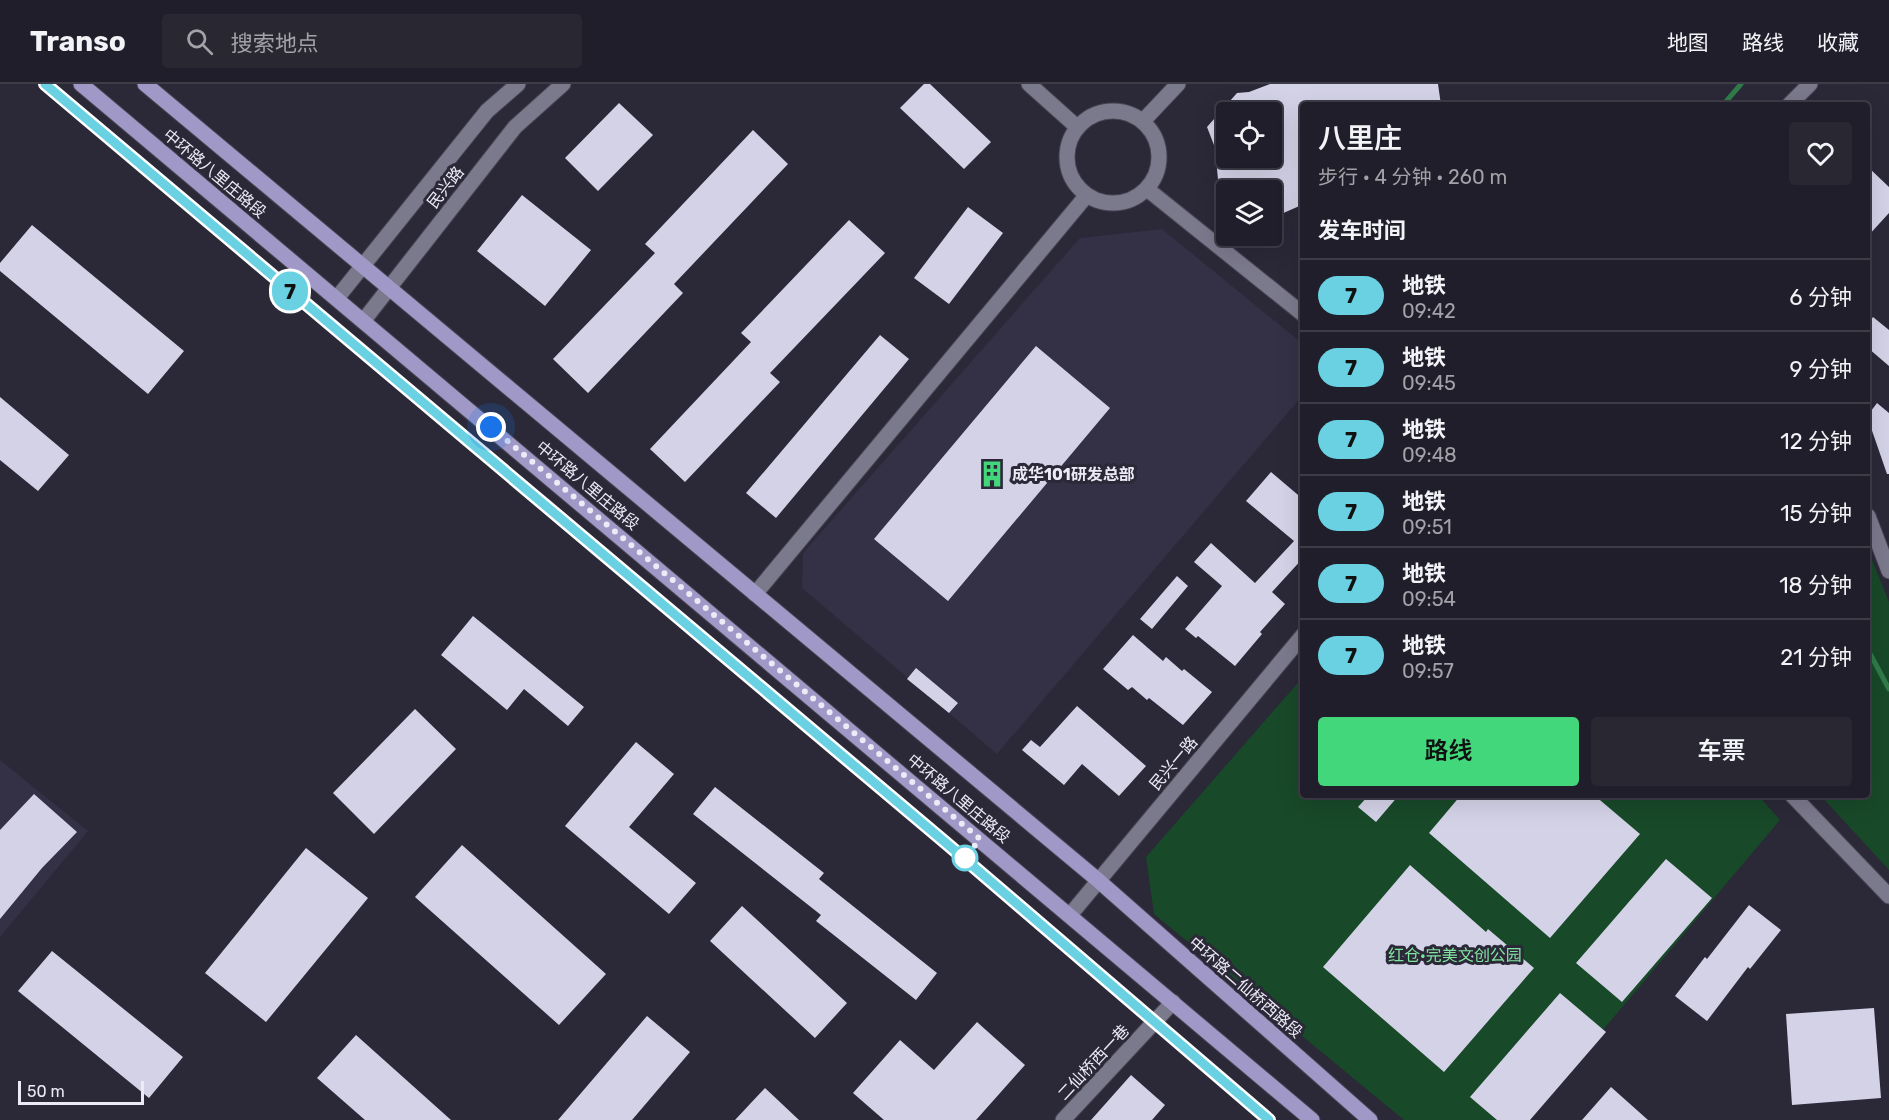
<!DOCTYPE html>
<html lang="zh">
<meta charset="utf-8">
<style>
:root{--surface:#201e2a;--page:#282732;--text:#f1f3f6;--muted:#a2a2a8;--line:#3d3c47;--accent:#42d77b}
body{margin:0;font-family:Rubik,"Noto Sans SC",sans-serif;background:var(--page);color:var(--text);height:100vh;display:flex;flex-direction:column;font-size:22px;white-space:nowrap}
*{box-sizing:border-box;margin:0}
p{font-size:20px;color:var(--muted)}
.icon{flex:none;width:33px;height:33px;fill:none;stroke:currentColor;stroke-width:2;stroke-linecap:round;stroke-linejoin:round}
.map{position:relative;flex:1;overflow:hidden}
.sheet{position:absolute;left:1300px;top:18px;width:570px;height:696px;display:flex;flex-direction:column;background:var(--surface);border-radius:6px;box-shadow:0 6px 24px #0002,0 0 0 2px var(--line)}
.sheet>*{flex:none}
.badge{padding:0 12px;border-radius:20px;font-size:21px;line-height:39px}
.tools{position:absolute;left:1216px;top:18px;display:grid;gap:12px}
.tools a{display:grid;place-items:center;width:66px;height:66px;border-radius:6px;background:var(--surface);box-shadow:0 6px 24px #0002,0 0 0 2px var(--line);font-size:30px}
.scale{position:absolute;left:18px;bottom:15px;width:126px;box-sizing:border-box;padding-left:6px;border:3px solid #ebeaf5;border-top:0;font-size:16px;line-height:21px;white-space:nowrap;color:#ebeaf5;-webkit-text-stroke:4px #2b2838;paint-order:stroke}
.you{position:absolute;width:30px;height:30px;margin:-15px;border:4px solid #fff;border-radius:50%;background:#1a73e8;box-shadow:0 0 0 9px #1a73e833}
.map>.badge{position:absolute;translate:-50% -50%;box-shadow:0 0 0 3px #fff}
h2{padding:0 18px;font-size:22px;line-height:54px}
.round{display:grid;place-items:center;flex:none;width:63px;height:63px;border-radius:6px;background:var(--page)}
.overview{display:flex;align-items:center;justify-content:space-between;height:102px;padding:0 18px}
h1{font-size:28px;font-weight:600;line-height:45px}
.button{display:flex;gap:12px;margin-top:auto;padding:12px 18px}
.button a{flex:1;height:69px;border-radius:6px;background:var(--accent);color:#111;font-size:24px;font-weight:600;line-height:69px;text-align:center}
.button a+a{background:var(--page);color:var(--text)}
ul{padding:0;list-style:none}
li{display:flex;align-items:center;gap:18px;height:72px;padding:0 18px;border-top:2px solid var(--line)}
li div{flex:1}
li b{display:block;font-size:22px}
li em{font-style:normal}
li .badge{min-width:66px;font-weight:700;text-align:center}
header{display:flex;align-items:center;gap:36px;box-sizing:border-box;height:84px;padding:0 30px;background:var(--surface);border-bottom:2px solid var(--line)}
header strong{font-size:28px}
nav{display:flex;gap:33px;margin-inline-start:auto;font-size:21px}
.search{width:420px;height:54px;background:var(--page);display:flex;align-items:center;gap:15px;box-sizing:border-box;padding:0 21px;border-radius:6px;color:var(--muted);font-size:22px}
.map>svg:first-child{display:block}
.built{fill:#343046}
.park{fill:#184929}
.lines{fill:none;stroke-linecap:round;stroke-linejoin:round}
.stream{stroke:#307b49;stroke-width:5}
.building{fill:#d4d2e7;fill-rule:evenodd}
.minor-casing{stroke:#474552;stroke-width:17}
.major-casing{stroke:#474552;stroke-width:17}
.minor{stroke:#7b798c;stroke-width:15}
.major{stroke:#a099c7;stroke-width:15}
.line-casing{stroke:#fff;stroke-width:14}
.line{stroke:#6ad1e3;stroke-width:9}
.walk{stroke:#ebeaf5;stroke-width:6;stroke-dasharray:0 10.8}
.stop-dot{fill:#fff;stroke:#6ad1e3;stroke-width:3}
.labels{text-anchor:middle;stroke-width:6;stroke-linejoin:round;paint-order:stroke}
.street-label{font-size:16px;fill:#ebeaf5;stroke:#2b2838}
.poi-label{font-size:16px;font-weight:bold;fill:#ebeaf5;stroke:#2b2838;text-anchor:start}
.park-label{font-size:16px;fill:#81e59f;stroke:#2b2838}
</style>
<header>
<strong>Transo</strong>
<div class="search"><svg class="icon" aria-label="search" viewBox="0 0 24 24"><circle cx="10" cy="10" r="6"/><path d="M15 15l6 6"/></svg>搜索地点</div>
<nav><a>地图</a><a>路线</a><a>收藏</a></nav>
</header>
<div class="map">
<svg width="1889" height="1036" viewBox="0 0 1889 1036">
<rect width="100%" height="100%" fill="#2b2838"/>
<!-- built -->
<path class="built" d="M1162,145L1303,260V311L997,670L802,504L803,469L1080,154Z
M0,676L88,747L0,853Z"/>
<!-- park -->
<path class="park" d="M1868,466L1889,518V786L1820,711H1868Z
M1303,593L1304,711H1758L1780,736L1527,1036H1404L1154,830L1146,773Z"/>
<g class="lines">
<!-- stream -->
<path class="stream" d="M1723,21L1741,0
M1868,566L1889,605"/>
</g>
<!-- building -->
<path class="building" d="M924,0H930L991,58L964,85L900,24Z
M1270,0H1438L1441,21H1304V120L1272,134V106H1219L1216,74H1219L1207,43L1237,9L1249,8ZM1227,28H1272V74H1227Z
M619,19L653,51L598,107L565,74Z
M753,46L788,80L674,200L683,209L588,309L553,275L655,169L645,160Z
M1868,83L1889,103V129L1868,152Z
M522,111L591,166L545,222L477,167Z
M968,123L1003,149L949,220L914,194Z
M849,136L885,169L770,289L780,298L685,398L650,365L751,258L741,249Z
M32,141L184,267L148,310L0,187V179Z
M1873,233L1889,246V282L1868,264V240Z
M880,251L909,275L776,434L746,409Z
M1036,262L1110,324L948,517L874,455Z
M0,313L69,371L38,407L0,376Z
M1877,319L1889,329V390H1887L1868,335V331Z
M1271,388L1304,416V473L1272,508L1285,520L1260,548L1262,550L1235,582L1198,552L1196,554L1185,545L1222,502L1194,478L1211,459L1255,499L1294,457L1246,417Z
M1177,492L1188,502L1152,545L1140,535Z
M473,532L584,623L568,642L524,605L507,626L441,571Z
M1133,551L1163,577L1166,573L1182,587L1184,585L1212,608L1183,641L1149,614L1147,616L1132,603L1128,606L1103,585Z
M916,584L958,619L949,629L907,595Z
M1077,622L1146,682L1119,712L1082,680L1064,701L1022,666L1031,656L1040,663Z
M415,625L456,665L374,750L333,709Z
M636,658L674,690L629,743L696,799L669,830L565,742Z
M715,703L824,789L819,795L937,889L916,916L816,837L821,831L693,730Z
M34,710L77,748L42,784L0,835V746Z
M1369,711H1399L1376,738L1358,723Z
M1461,711H1594L1640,750L1550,854L1429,749Z
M462,761L606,890L559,941L415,813Z
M306,764L368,814L266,938L205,889Z
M1666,775L1712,814L1622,918L1576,879Z
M1410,781L1486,848L1488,845L1534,884L1444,988L1323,883Z
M1749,821L1781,846L1750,885L1748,883L1707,937L1675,912L1705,873L1707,875Z
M742,822L847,919L815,954L710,857Z
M52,867L183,973L149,1014L18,907Z
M1560,909L1606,948L1530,1036H1497L1470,1013Z
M1874,924L1881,1014L1792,1021L1786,930Z
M647,932L690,968L632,1036H558Z
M977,938L1025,981L976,1036H884L853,1009L900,956L934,986Z
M356,951L451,1036H365L317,994Z
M1131,991L1165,1021L1152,1036H1091Z
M1611,1003L1648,1036H1582Z
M765,1004L799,1036H735Z"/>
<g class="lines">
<!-- minor casing -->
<g class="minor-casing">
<path id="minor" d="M1029,0L1077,43
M1789,21L1810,0
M1067 73a46 46 0 1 1 92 0a46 46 0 1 1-92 0Z
M1143,37L1178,0
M1147,105L1304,231
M337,214L487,27L518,0
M364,236L515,43L563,0
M1868,432L1889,487
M755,510L1087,111
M1792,711L1889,812
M1070,831L1304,550
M1063,1036L1173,918"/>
</g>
<!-- major casing -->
<g class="major-casing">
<path id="major" d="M81,0L1312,1036
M145,0L1099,797L1370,1036"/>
</g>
<!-- minor -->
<use href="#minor" class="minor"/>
<!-- major -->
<use href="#major" class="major"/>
</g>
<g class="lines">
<!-- line casing -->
<g class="line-casing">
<path id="line" d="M45,0L946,759L1269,1036"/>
</g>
<!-- line -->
<use href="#line" class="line"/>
<!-- walk -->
<path class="walk" d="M491,343L980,755L965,774"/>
</g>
<!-- icons -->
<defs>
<g id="building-bare" transform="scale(2.07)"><path d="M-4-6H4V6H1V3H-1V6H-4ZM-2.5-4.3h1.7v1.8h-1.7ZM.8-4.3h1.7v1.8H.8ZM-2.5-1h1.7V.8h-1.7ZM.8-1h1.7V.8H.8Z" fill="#42d77b" stroke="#2b2838" stroke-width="2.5" paint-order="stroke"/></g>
</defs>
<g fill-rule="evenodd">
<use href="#building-bare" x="992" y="390"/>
</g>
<!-- markers -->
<circle class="stop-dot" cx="965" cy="774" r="12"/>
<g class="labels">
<!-- street labels -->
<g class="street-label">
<text transform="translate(215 89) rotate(40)" y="6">中环路八里庄路段</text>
<text transform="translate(445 103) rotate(-52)" y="6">民兴路</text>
<text transform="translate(588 401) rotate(40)" y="6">中环路八里庄路段</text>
<text transform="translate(1173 679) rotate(-50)" y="6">民兴一路</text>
<text transform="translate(959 714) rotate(40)" y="6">中环路八里庄路段</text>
<text transform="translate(1246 903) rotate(41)" y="6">中环路二仙桥西路段</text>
<text transform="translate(1093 978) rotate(-47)" y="6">二仙桥西一巷</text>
</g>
<!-- poi labels -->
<g class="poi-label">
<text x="1012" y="396">成华101研发总部</text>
</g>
<!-- park labels -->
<g class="park-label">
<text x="1455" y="877">红仓·完美文创公园</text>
</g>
</g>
</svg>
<div class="tools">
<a><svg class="icon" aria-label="locate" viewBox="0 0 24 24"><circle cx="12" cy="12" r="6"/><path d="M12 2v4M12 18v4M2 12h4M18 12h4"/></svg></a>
<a><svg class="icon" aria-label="layers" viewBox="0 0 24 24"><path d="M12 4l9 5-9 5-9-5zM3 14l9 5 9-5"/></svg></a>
</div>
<div class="scale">50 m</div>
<div class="you" style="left:491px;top:343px"></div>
<b class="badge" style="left:290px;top:207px;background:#6ad1e3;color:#111">7</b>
<section class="sheet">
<div class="overview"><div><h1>八里庄</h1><p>步行 · 4 分钟 · 260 m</p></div><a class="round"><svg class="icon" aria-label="heart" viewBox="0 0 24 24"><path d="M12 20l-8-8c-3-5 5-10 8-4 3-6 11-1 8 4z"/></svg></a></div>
<h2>发车时间</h2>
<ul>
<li><span class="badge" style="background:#6ad1e3;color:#111">7</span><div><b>地铁</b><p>09:42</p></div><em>6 分钟</em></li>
<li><span class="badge" style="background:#6ad1e3;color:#111">7</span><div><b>地铁</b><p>09:45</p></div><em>9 分钟</em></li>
<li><span class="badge" style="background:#6ad1e3;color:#111">7</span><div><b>地铁</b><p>09:48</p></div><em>12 分钟</em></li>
<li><span class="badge" style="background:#6ad1e3;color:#111">7</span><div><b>地铁</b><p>09:51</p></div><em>15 分钟</em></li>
<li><span class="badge" style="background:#6ad1e3;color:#111">7</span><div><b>地铁</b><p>09:54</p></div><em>18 分钟</em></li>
<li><span class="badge" style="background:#6ad1e3;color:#111">7</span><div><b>地铁</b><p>09:57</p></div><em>21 分钟</em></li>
</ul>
<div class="button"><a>路线</a><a>车票</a></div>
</section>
</div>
